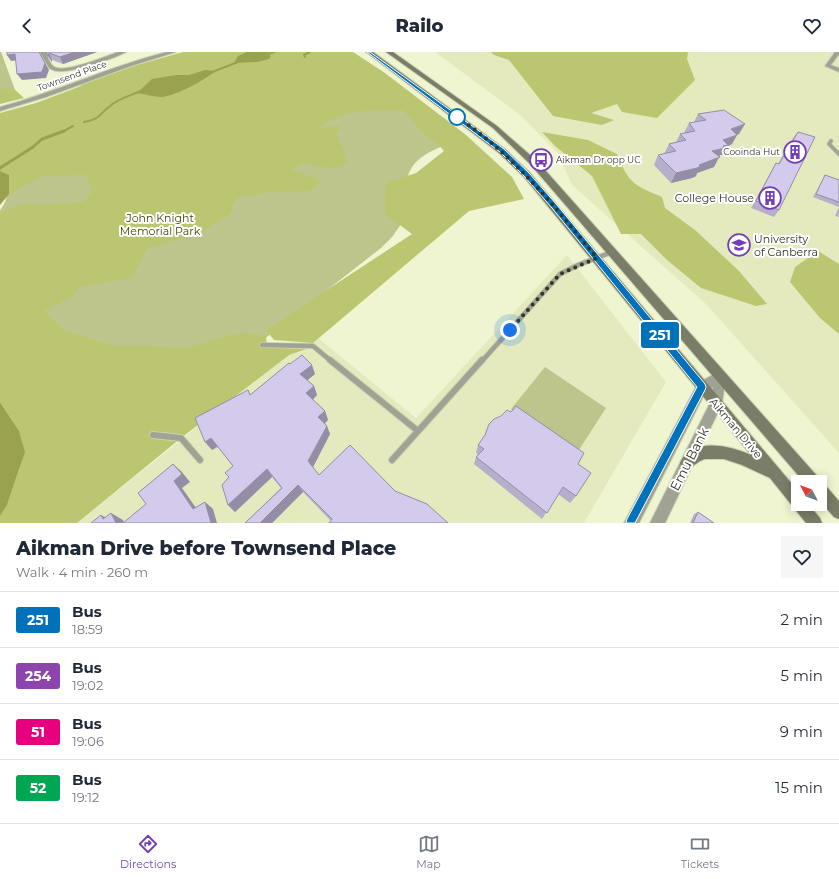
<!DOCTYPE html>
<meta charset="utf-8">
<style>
:root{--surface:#fff;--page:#f6f6f7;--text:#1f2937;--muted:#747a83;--line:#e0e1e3;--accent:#723fb6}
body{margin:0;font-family:Montserrat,sans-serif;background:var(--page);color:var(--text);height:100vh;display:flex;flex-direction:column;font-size:15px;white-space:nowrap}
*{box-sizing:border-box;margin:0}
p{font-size:13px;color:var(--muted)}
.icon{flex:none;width:22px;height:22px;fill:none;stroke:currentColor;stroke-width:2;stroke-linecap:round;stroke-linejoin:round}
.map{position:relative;height:471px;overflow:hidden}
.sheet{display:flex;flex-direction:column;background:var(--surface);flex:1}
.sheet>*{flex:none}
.badge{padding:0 8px;border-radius:3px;font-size:14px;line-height:26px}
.needle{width:26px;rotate:311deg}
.buttons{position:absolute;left:791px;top:423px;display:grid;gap:8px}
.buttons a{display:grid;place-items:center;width:36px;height:36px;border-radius:0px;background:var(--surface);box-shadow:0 2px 10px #0003;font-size:20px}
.you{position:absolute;width:20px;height:20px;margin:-10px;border:3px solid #fff;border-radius:50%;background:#1a73e8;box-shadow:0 0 0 6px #1a73e833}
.map>.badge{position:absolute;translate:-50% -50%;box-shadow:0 0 0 2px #fff}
.round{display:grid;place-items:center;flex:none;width:42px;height:42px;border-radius:0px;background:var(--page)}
.summary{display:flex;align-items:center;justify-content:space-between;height:68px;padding:0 16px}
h1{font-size:19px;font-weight:800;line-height:30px}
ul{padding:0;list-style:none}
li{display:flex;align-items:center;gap:12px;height:56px;padding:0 16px;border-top:1px solid var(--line)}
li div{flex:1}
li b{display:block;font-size:15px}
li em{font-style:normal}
li .badge{min-width:44px;font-weight:700;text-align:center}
header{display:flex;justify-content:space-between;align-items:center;height:52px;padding:0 16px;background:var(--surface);font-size:18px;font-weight:800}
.tab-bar{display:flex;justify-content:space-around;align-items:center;height:56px;border-top:1px solid var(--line);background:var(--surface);font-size:11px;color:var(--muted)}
.tab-bar a{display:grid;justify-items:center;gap:2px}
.tab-bar .current{color:var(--accent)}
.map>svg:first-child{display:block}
.built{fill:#e4eabe}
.green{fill:#bec58c}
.forest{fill:#bcc570}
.water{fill:#9aa24e}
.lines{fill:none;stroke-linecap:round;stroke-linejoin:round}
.stream-far1{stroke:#9aa24e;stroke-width:2}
.stream{stroke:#9aa24e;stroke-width:3}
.service-far2-casing{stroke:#cdd2b2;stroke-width:5}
.service-far1-casing{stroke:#cdd2b2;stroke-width:6}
.service-casing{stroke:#cdd2b2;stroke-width:8}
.minor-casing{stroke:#cdd2b2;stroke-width:2}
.tertiary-casing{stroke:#cdd2b2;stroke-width:2}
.secondary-casing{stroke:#cdd2b2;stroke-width:2}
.service-far2{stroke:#a0a393;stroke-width:3.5}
.service-far1{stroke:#a0a393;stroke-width:4.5}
.service{stroke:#a0a393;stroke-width:6}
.minor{fill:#a0a393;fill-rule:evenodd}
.tertiary{fill:#a0a393;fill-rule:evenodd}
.secondary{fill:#7a7d67;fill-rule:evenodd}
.wall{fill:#b6aecb}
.shaded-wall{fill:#948da5}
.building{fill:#d4caec;stroke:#948da5}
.line{fill:#0072bc;stroke:#fff}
.walk{stroke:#333527;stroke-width:4;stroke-dasharray:0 7.2}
.stop-dot{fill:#fff;stroke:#0072bc;stroke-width:2}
.labels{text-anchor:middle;stroke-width:4;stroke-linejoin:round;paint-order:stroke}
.far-street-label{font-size:9px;fill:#333527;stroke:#fff}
.far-poi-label{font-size:9px;fill:#333527;stroke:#fff;text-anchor:end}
.poi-label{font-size:11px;fill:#333527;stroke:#fff;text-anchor:end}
.park-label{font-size:11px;fill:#434703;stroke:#fff}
.street-label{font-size:11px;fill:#333527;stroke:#fff}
.near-street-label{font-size:13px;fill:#333527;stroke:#fff}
</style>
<header><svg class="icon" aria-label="back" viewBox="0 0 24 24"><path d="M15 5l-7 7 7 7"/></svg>Railo<svg class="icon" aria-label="heart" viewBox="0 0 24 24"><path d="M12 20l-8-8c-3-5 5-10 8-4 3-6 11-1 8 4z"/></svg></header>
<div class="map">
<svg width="839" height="471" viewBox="0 0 839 471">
<rect width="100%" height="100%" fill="#eff5d0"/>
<!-- built -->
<path class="built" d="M435,0H839V401L707,253L572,133L558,101L520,63Z
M567,203L666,330L584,471H77L313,282L416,366Z"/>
<!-- green -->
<path class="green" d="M0,0H1L18,46L0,51Z
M341,0L453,90C401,109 407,122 401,172L393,184L381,196L28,471H0V465L8,450L20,418L23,403L22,386L0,342V158C10,147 9,130 0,119L28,54L142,15Z
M545,315L606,356L575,404L511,357Z"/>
<!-- forest -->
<path class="forest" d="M183,0H353L385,21L466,83L512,125L524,147L469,159L313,291L274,288L266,278L412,182L385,162L386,131L416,121L444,99L437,91L428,87L403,58C376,57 342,57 319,76L341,74L337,83L348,110L333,117L304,111L291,117L321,129L310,139L270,140L237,146L228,164L200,181L148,196L131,226L79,235L73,244L44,259L64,278L110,293L186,296L240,281L266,284L267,295L306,297L289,303L181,386L77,471H0V464L7,453L25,400L19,379L0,350V160L22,152L47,153L84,150L92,140L86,123L42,124L9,142V123L0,119V61L36,51L81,34L80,33L86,30L133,14Z
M491,0H688L687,7L695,28L657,66L622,60L617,52L591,61L614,68L602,73L553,64L509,8L494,3Z
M0,37H14L24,46L0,52Z
M542,80L588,88L617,102C629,132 634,133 662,145L665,156L695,178L739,219L767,252L756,254L701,236L667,208L641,182H621L592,124L555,94Z
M818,199L839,212V282L820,266L790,230L795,215Z"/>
<!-- water -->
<path class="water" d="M247,0H267L271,4L269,7L257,10L234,11L238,4Z
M205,18L216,19C204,28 178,43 162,45C154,45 145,42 137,41L152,27L176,23H189Z
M0,119L9,123V142L0,153Z
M0,350L19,379L25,400L7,453L0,464Z"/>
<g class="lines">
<!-- stream-far1 -->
<path class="stream-far1" d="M267,2L275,0
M305,5L304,3L310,0
M212,20L238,10
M84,70C101,67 98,63 110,54C117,47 132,43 141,39
M62,80L73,74"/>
<!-- stream -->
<path class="stream" d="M0,116L33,95L42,87L64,79"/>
<!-- service-far2 casing -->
<g class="service-far2-casing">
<path id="service-far2" d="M831,89L829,92L839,102"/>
</g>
<!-- service-far1 casing -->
<g class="service-far1-casing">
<path id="service-far1" d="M262,293L313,294L331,309
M482,309L560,222L578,213L612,200"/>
</g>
<!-- service casing -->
<g class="service-casing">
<path id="service" d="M330,308L418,379
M153,383L181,386L200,408
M392,408L482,308"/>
</g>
<!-- minor casing -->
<g class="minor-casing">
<path id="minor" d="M40,0H46C48,4 49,11 53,14C62,23 106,4 118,0H126C114,7 71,21 58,19C54,19 51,17 49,16Z
M167,0H176L131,14L46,45L0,59V55C57,40 110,14 167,0Z
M835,0H839V2L831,13L839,16V20L825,14Z"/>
</g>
<!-- tertiary casing -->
<g class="tertiary-casing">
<path id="tertiary" d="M720,319L724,320L726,324L722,352L665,471H650L710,351L713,335L706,339L639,471H624L698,331Z"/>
</g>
<!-- secondary casing -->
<g class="secondary-casing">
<path id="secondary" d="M366,0H373L505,97L530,121L798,439V452H808L820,466L822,471H806L770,426L742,413L724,407H705L700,409L687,418L682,416L680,411C692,384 731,394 751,403L524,125L499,101Z
M386,0H393L497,74L537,109L818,425L820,430H804L531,113L493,76Z
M820,431L825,433L839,449V467L834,465L820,449Z"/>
</g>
<!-- service-far2 -->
<use href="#service-far2" class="service-far2"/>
<!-- service-far1 -->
<use href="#service-far1" class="service-far1"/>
<!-- service -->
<use href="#service" class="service"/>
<!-- minor -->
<use href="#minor" class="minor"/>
<!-- tertiary -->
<use href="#tertiary" class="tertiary"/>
<!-- secondary -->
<use href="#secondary" class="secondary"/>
</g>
<!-- wall -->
<path class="wall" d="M46,0H97L63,12L52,8V10Z
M698,62L739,82L737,83L732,92L728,94L723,103H720L714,115L697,121L696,124L692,126L671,131L654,113L658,103L664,102L669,92L676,90L680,82L684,81L689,71L694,70Z
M798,80L779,158L774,165L751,156L772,118L776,111L778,112L793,86Z
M825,123L839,128V165L835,164L839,155L813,145L823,127Z
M290,312L315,322L307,328L314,334L317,343L313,348L325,359L328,368L325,371L330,382L313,415L319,423L395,439L331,469L303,440L272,471H245L281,436L272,425L235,460L228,453L229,425L233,414L218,395L212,398L248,338L250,343Z
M478,393L578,412L576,444L570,451L558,442L542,467L474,412L476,405L478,402L476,401Z
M698,460L714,471H690L694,462Z"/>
<!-- shaded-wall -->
<path class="shaded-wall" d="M39,0L49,18L46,26L22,28L17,22Z
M75,0H97L63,12L60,5Z
M49,1L52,8V10L48,4Z
M15,2L19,8L11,9L7,3Z
M745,72L739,82L725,87L731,77Z
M737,83L732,92L728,94L723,103H720L714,115L697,121L696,124L692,126L671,131L676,121L699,113L723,88Z
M312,313L315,322L304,331L300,322Z
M314,334L317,343L310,350L306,341Z
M325,359L328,368L322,374L318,365Z
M327,374L330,382L312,417L308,409Z
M211,386L218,394L212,398L205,390Z
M173,412L181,419L190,430L182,436L201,463L193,457L174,429Z
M267,417L272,425L235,460L228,453Z
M298,433L303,440L272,471H260Z
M205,450L213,457L217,471H211Z
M111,461L123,468L124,471H116Z
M101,463L112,469L103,467Z"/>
<!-- building -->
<path class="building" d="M7,0H39L45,11L42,20L17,22L15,2L7,3Z
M46,0H75L60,5L49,1L48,4Z
M724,58L745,72L731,77L737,83L723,88L728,93L723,94L725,95L721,97L712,99L720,105L699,113L701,114L697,116L676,121L658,103L676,99L669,92L686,88L680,82L695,79L689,71L706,68L698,62Z
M798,80L815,85L779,158L756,149L776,111L779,112Z
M825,123L839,128V150L816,142Z
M302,303L312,313L300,322L314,334L306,341L325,359L318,365L327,374L308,409L319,423L350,393L395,439L427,452L448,471H329L332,467L298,433L260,471H245L282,436L267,417L228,453L222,433L229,425L225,421L233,414L211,386L205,390L195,366L248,338L250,343L289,311L290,312Z
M516,354L584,401L578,412L591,421L576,444L563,435L547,461L476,405L484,397L478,393L485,383L489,372L494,367L501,364L507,358L511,360Z
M173,412L182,422L174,429L193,457L205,450L211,471H123L146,452L138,441Z
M698,460L714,471H693Z
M111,461L116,471H91L101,463L103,467Z"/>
<!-- line -->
<path class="line" d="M367,0H370L504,97L529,121L557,153L705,332L706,335L705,338L635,471H626L627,467L697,335L552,156L524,124L500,100Z"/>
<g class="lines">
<!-- walk -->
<path class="walk" d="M457,65C514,103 554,154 597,206L560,222L510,278"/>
</g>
<!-- icons -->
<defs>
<g id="building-ring" transform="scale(1.15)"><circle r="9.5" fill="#fff" stroke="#723fb6" stroke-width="1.5"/><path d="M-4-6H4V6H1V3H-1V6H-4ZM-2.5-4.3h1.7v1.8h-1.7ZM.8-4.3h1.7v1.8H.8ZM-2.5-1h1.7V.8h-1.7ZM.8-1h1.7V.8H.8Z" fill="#723fb6"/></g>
<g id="bus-ring" transform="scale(1.15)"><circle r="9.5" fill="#fff" stroke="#723fb6" stroke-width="1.5"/><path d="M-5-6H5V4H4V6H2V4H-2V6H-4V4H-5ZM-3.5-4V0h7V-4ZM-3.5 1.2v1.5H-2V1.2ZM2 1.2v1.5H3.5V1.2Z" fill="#723fb6"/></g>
<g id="university-ring" transform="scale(1.15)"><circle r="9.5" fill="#fff" stroke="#723fb6" stroke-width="1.5"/><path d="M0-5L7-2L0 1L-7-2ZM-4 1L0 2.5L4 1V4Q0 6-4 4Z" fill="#723fb6"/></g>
</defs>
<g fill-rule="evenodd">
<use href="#building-ring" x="795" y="100"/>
<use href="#bus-ring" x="541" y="108"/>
<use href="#building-ring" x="770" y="146"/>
<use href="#university-ring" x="739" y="193"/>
</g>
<!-- markers -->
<circle class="stop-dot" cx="457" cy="65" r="8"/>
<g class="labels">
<!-- far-street labels -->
<g class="far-street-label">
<text transform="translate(72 24) rotate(-20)" y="3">Townsend Place</text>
</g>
<!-- far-poi labels -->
<g class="far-poi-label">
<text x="780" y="103">Cooinda Hut</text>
<text x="556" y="111" text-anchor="start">Aikman Dr opp UC</text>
</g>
<!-- poi labels -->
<g class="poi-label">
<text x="754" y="150">College House</text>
<text x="754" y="191" text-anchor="start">University<tspan x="754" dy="13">of Canberra</tspan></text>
</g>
<!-- park labels -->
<g class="park-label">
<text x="160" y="170">John Knight<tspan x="160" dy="13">Memorial Park</tspan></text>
</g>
<!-- street labels -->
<g class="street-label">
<text transform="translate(736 376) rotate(50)" y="4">Aikman Drive</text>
</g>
<!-- near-street labels -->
<g class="near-street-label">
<text transform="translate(689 407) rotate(-63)" y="5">Emu Bank</text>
</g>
</g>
</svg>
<div class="buttons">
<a><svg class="needle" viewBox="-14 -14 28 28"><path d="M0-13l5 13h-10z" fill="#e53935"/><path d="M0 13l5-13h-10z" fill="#747a83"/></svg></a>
</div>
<div class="you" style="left:510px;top:278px"></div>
<b class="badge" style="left:660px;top:283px;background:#0072bc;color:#fff">251</b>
</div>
<section class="sheet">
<div class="summary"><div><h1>Aikman Drive before Townsend Place</h1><p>Walk · 4 min · 260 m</p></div><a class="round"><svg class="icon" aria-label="heart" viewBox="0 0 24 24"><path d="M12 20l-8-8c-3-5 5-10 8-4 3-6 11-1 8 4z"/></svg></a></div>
<ul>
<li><span class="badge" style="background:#0072bc;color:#fff">251</span><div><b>Bus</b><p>18:59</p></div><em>2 min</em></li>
<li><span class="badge" style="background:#8e44ad;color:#fff">254</span><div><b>Bus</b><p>19:02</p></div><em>5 min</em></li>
<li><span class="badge" style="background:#e6007e;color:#fff">51</span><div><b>Bus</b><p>19:06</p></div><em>9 min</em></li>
<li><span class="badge" style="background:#00a651;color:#fff">52</span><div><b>Bus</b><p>19:12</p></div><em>15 min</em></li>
</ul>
</section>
<nav class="tab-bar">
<a class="current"><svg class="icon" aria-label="directions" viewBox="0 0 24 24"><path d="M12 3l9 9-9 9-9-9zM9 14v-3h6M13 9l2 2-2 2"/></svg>Directions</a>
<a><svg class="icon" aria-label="map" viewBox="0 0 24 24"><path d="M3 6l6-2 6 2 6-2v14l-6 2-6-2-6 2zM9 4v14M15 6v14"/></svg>Map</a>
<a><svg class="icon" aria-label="tickets" viewBox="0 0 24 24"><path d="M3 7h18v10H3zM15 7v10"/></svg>Tickets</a>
</nav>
